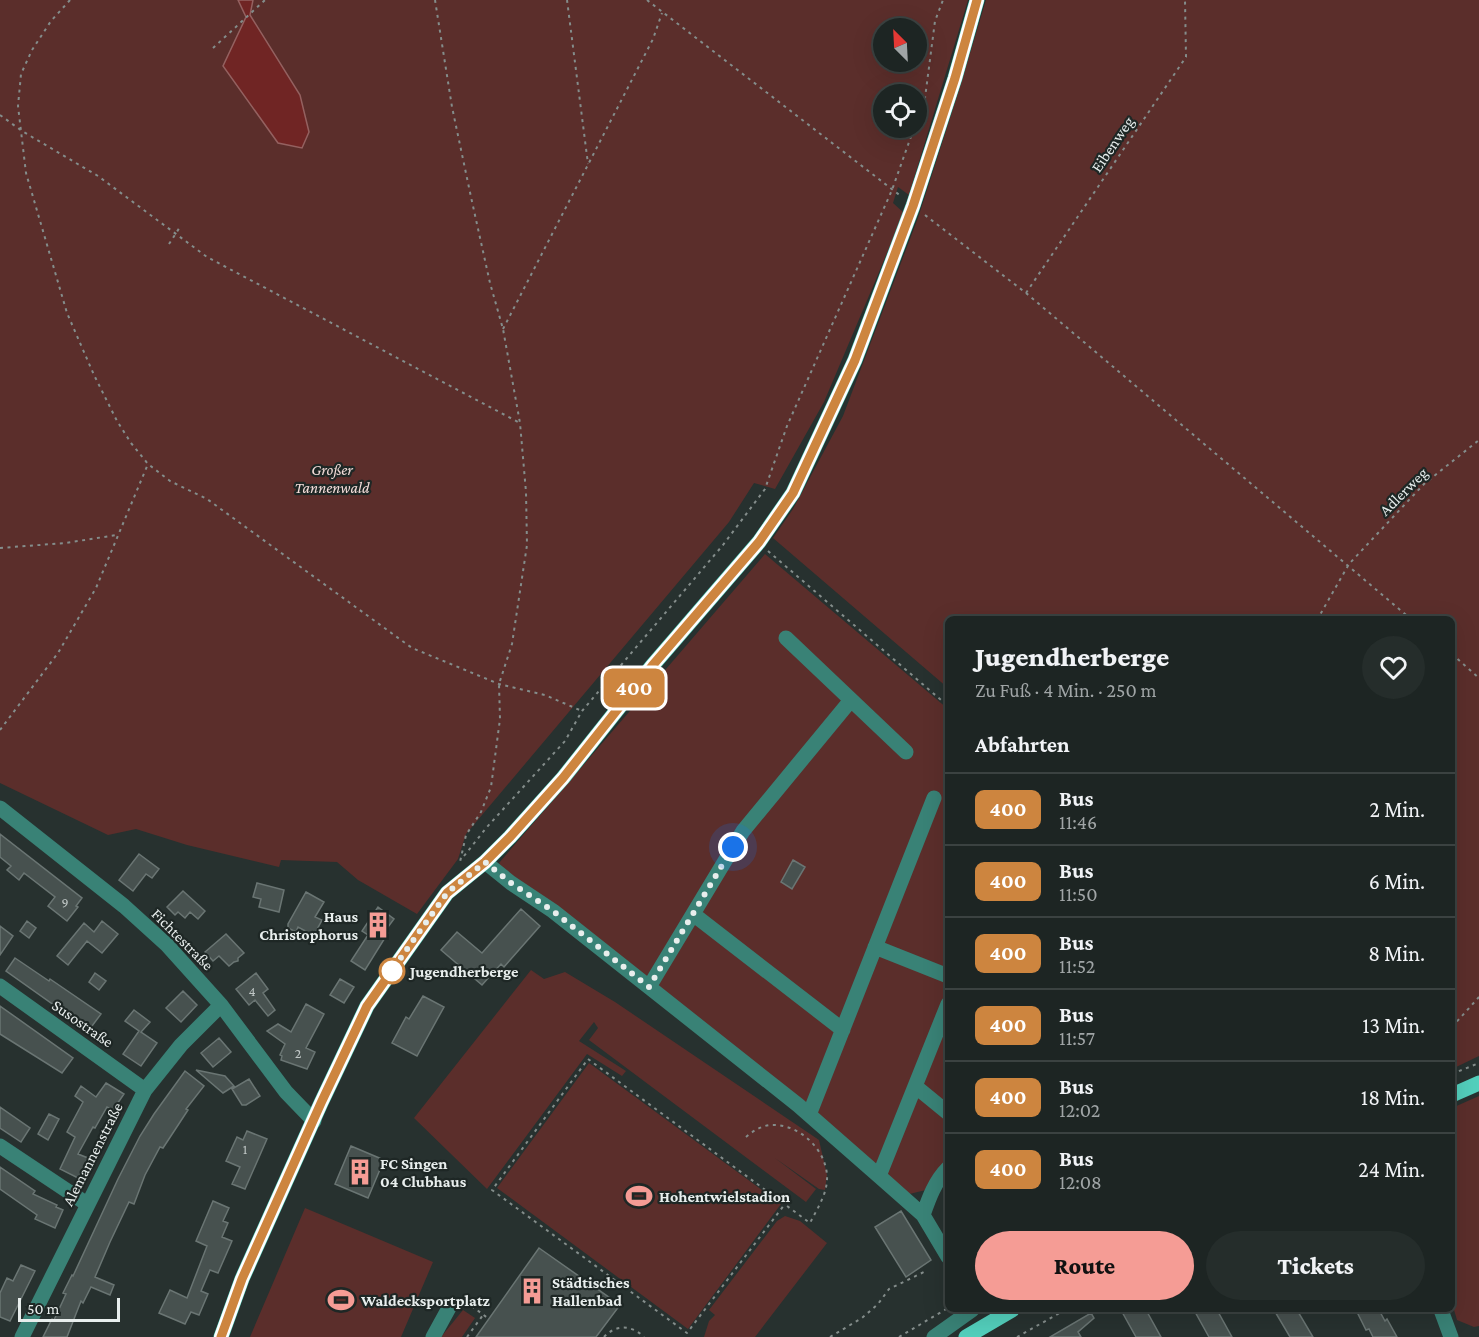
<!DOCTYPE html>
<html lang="de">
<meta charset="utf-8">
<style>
:root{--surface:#1d2523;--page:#252d2b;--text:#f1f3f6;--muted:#a0a5a6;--line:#3b4241;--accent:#f59c95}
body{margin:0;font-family:"Crimson Pro",serif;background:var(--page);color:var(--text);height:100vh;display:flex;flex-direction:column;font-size:22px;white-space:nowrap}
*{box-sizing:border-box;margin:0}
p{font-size:20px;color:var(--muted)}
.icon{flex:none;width:33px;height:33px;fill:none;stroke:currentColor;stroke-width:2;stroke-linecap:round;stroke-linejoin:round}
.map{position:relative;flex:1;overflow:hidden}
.sheet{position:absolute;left:945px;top:616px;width:510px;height:696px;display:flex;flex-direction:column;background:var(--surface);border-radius:9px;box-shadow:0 6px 24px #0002,0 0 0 2px var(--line)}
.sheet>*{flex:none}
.badge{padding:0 12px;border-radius:9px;font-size:21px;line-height:39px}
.needle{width:39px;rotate:336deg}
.buttons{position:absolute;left:873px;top:18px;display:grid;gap:12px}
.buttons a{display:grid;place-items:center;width:54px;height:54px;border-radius:50%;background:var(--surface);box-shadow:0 6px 24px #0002,0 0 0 2px var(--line);font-size:30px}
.scale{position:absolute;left:18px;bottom:15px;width:102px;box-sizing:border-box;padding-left:6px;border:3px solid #e8eeed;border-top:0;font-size:16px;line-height:21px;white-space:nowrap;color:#e8eeed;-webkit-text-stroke:4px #1e2725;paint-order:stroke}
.you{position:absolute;width:30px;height:30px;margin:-15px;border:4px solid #fff;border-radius:50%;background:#1a73e8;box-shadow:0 0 0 9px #1a73e833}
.map>.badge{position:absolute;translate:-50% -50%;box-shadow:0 0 0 3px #fff}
h2{padding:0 30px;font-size:22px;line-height:54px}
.round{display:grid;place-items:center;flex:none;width:63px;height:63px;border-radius:32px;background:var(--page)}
.overview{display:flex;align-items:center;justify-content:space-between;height:102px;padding:0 30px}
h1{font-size:28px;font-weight:800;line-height:45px}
.cta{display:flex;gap:12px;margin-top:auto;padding:12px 30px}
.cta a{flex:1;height:69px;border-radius:36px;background:var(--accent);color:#111;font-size:24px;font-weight:800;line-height:69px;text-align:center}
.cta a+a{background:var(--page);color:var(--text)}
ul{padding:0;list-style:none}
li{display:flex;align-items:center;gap:18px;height:72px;padding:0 30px;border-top:2px solid var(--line)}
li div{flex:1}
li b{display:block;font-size:22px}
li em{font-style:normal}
li .badge{min-width:66px;font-weight:700;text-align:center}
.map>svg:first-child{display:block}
.green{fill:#5b2e2b;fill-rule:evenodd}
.water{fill:#702524;stroke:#946160;stroke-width:1.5}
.building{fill:#47514f;stroke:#6a7573;stroke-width:1.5}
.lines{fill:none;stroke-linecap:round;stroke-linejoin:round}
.path{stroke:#848d8b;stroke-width:2;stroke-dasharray:3 4.5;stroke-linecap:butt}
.minor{stroke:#398276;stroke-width:15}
.major{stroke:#53cfbc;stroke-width:15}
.line-casing{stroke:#fff;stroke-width:14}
.line{stroke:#cd853f;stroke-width:9}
.walk{stroke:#e8eeed;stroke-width:6;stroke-dasharray:0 10.8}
.stop-dot{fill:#fff;stroke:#cd853f;stroke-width:3}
.labels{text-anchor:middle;stroke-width:4.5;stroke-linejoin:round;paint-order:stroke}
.number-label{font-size:14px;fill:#c0c7c6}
.street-label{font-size:16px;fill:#e8eeed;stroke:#1e2725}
.park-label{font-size:16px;font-style:italic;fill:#f5ddda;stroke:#1e2725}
.poi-label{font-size:16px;font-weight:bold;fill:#e8eeed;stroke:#1e2725;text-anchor:start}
.stop-label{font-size:16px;font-weight:bold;fill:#e8eeed;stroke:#1e2725;text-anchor:start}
</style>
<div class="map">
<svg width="1479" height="1337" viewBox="0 0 1479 1337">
<rect width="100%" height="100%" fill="#27312f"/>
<!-- green -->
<path class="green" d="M0,0H238L246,17L300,95L250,15L253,0H968L909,195L898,187L893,203L904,213L824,402L775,489L754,483L729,522L466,834L458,859L417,914L358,880L337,862L281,860L279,867L187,845L136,829L108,835L0,783ZM884,28H916V62H884ZM884,94H916V128H884Z
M986,0H1479V1056L1452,1069V620H948V688L773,538L793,509L843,416L918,218L959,90Z
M765,554L948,709V1167L926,1190L901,1196L511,883L499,863Z
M531,970L544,979L565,972L615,1002L819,1140L827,1175L825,1190L819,1189L775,1158L816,1189L806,1202L589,1040L598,1028L594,1022L579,1041L626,1071L622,1076L587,1054L487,1189L414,1118Z
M589,1063L781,1204L688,1329L497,1188Z
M1479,1096V1326L1474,1327L1457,1320L1452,1303V1108Z
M305,1208L433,1262L401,1337H250Z
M785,1216L800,1221L827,1243L755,1337H704L709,1321L715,1315L709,1310L777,1221Z
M463,1310L475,1318L462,1337H441Z"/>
<!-- water -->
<path class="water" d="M238,0H253L250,15L300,95L309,132L302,148L278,143L223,66L246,17Z"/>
<!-- building -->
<path class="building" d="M0,834L82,898L76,906L78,907L67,921L48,906L55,897L24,873L19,880L7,870L11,866L0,857Z
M139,854L159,869L152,878L146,874L133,891L119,880Z
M793,860L805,867L792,889L781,882Z
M257,883L284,890L279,912L259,907L261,899L253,897Z
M183,891L205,911L198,919L190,912L185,918L178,912L175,915L167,907Z
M306,892L324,902L315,917L322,920L315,933L311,934L298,927L296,932L288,928V924Z
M378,907L394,919L385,931L388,933L365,970L351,961L368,935L362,931Z
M521,909L540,926L504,967L501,964L482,985L441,950L457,932L482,953Z
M27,921L36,928L29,938L20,931Z
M102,921L118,934L102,953L87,941L68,965L57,956L84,923L94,932Z
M0,926L13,936L0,955Z
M226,934L244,953L238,958V961L234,962L229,966L219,956L213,961L205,952Z
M15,958L49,981L50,979L101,1014L89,1030L6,971Z
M95,973L106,981L99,990L89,982Z
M256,973L268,989L263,993L275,1010L268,1016L255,1000L249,1005L236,989Z
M340,979L354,987L344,1003L330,995Z
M183,991L197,1005L181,1022L166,1008Z
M423,996L444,1007L417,1056L392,1043L406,1017L409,1019Z
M306,1004L324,1014L306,1048L315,1052L307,1069L281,1060L282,1056L280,1055L285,1044L267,1031L278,1024L291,1032Z
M0,1006L73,1058L62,1073L0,1034Z
M134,1010L150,1022L141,1032L157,1043L141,1066L123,1054L139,1031L125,1021Z
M219,1038L231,1052L213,1067L201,1053Z
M196,1070L225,1076L234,1086L223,1093Z
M185,1071L204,1086L186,1109L188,1110L163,1148L160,1147L145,1175L134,1204L129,1202L110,1242L95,1277L114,1285L110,1295L91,1287L83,1303L81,1301L67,1337H43L52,1319L54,1320L66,1294L63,1293L72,1275L73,1276L118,1179L140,1136L154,1114Z
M249,1079L260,1096L246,1105H242L232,1089Z
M106,1083L124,1094L113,1110L107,1107L95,1128L93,1127L78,1154L88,1158L78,1178L60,1169L75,1137L67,1132L83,1102L75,1096L81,1086L96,1097Z
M0,1107L30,1128L21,1142L0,1128Z
M49,1114L59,1119L48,1140L38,1134Z
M247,1131L267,1139L245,1189L232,1184L240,1167L226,1161L237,1137L243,1140Z
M351,1146L384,1160L368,1198L335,1184Z
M0,1167L35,1191L33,1194L57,1205L56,1207L63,1210L55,1228L35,1219L37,1215L0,1189Z
M213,1201L229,1208L223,1221L228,1223L222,1237L232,1241L218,1273L210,1270L201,1291L208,1294L199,1315L191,1312L185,1324L159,1313L170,1290L187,1298L207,1246L196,1241Z
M901,1211L931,1260L906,1277L875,1227Z
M539,1248L620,1305L596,1337H476Z
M21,1265L35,1271L10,1321L0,1317V1293L7,1278L13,1281Z
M1121,1310H1146L1161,1337H1136Z
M1194,1310H1217L1232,1337H1209Z
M1274,1310H1297L1313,1337H1290Z
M1356,1310H1379L1385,1321L1387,1319L1397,1337H1373L1369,1329L1366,1330Z
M1091,1313L1094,1318L1078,1332L1081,1337H1050Z"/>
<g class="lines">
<!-- path -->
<path class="path" d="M70,0L51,21L32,50L21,74L18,106L26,173L67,313L94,375L117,421L131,443L148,464L170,481L207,499L412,648L499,684L545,695L582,711
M435,0L452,107L471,197L490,283L503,329L520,423L526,492L527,545L512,644L499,684L500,719L491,787L481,812L466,835L460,862
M567,0L588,164
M647,0L902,197
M213,48L265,0
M0,115L22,131L98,176L207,257L520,423
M916,120L925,98L935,21L943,0
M925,215L1026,293L1412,620
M169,244L180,227
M1026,293L1186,57L1185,0
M503,329L653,39L662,13
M0,548L65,543L117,535
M768,551L948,706
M1317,620L1349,564L1424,484L1479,440
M1452,654L1479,678
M0,730L58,653L96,588L148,464
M464,856L487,827L565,741L582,711L723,545L765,489L787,426L892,190L914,128
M1452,1027L1479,997
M1452,1074L1479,1063
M746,1137C753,1131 761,1126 770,1125C798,1123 825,1148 827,1175C828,1193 818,1207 810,1223L588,1059L492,1190L687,1333L785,1204
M465,1305L469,1304L489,1319
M467,1337L483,1315
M604,1337C616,1324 632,1325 644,1337
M830,1337L862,1318L878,1304L889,1289L926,1271
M899,1337L948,1308
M1017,1337L1065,1310"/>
<!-- minor -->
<path class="minor" d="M786,638L906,752
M0,808L124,906L167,945L221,1005L286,1092L314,1121
M485,862L511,883L553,911L798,1105L879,1176L923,1215L948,1257
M693,914L843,1030
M875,947L948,976
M0,986L145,1090
M649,987L743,831L851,700
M915,1086L948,1113
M809,1115L934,798
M0,1146L87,1204
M879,1176L948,1004
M923,1215C929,1198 935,1181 948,1168
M1441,1310L1451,1337
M22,1337L145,1090L181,1045L221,1005
M433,1337L450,1306
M934,1337L972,1310"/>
<!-- major -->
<path class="major" d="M1452,1095L1479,1083
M221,1337L242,1279L321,1103L367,1006L447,893L485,862L510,837L563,778L652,666L759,542L793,493L855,360L913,206L955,78L977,0
M966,1337L1012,1310"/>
</g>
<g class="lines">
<!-- line casing -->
<g class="line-casing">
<path id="line" d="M221,1337L242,1279L321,1103L367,1006L447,893L485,862L510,837L563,778L652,666L759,542L793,493L855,360L913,206L955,78L977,0"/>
</g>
<!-- line -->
<use href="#line" class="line"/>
<!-- walk -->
<path class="walk" d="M392,971L390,973L447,893L485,862L511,883L553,911L649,987L733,847"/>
</g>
<!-- icons -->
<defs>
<g id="building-bare" transform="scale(2.07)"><path d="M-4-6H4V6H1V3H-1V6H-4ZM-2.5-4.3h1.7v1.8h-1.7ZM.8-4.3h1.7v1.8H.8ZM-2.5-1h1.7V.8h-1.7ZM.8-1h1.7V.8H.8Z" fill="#f59c95" stroke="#1e2725" stroke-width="2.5" paint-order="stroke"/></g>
<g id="stadium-bare" transform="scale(2.07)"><path d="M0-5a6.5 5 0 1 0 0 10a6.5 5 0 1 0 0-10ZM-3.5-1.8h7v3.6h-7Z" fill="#f59c95" stroke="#1e2725" stroke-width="2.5" paint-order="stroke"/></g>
</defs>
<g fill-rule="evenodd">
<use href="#building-bare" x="378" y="925"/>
<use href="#building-bare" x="360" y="1172"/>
<use href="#stadium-bare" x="639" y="1196"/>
<use href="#building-bare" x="532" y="1291"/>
<use href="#stadium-bare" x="341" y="1300"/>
</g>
<!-- markers -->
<circle class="stop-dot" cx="392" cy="971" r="12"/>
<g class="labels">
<!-- number labels -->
<g class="number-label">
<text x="65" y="907">9</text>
<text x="252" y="996">4</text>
<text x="298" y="1058">2</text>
<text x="245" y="1154">1</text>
</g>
<!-- street labels -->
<g class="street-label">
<text transform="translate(1112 144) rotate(-56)" y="6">Eibenweg</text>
<text transform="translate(1403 491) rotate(-45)" y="6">Adlerweg</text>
<text transform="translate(183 939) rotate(45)" y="6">Fichtestraße</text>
<text transform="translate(83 1023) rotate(35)" y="6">Susostraße</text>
<text transform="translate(92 1154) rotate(-63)" y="6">Alemannenstraße</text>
</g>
<!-- park labels -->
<g class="park-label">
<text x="332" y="475">Großer<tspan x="332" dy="18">Tannenwald</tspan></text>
</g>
<!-- poi labels -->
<g class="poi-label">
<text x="358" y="922" text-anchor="end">Haus<tspan x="358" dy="18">Christophorus</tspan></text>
<text x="380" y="1169">FC Singen<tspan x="380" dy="18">04 Clubhaus</tspan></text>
<text x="659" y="1202">Hohentwielstadion</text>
<text x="552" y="1288">Städtisches<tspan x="552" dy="18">Hallenbad</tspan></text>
<text x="361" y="1306">Waldecksportplatz</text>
</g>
<!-- stop labels -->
<g class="stop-label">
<text x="410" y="977">Jugendherberge</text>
</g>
</g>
</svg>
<div class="buttons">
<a><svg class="needle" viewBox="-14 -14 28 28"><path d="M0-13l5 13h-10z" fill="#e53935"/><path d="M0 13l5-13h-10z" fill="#a0a5a6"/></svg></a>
<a><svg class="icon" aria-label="locate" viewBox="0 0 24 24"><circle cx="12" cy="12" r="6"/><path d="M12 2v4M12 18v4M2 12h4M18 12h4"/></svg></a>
</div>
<div class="scale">50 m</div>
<div class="you" style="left:733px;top:847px"></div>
<b class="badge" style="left:634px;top:688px;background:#cd853f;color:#fff">400</b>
<section class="sheet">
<div class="overview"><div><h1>Jugendherberge</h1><p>Zu Fuß · 4 Min. · 250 m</p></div><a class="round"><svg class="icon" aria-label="heart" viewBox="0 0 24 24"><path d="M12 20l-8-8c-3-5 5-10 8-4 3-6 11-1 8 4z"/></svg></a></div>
<h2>Abfahrten</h2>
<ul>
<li><span class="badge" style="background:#cd853f;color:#fff">400</span><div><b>Bus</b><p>11:46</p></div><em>2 Min.</em></li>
<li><span class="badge" style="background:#cd853f;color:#fff">400</span><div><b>Bus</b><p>11:50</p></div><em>6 Min.</em></li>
<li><span class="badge" style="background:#cd853f;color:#fff">400</span><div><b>Bus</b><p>11:52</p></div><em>8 Min.</em></li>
<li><span class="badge" style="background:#cd853f;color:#fff">400</span><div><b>Bus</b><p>11:57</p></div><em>13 Min.</em></li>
<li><span class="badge" style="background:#cd853f;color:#fff">400</span><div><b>Bus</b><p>12:02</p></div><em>18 Min.</em></li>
<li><span class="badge" style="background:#cd853f;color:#fff">400</span><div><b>Bus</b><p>12:08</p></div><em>24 Min.</em></li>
</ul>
<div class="cta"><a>Route</a><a>Tickets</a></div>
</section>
</div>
